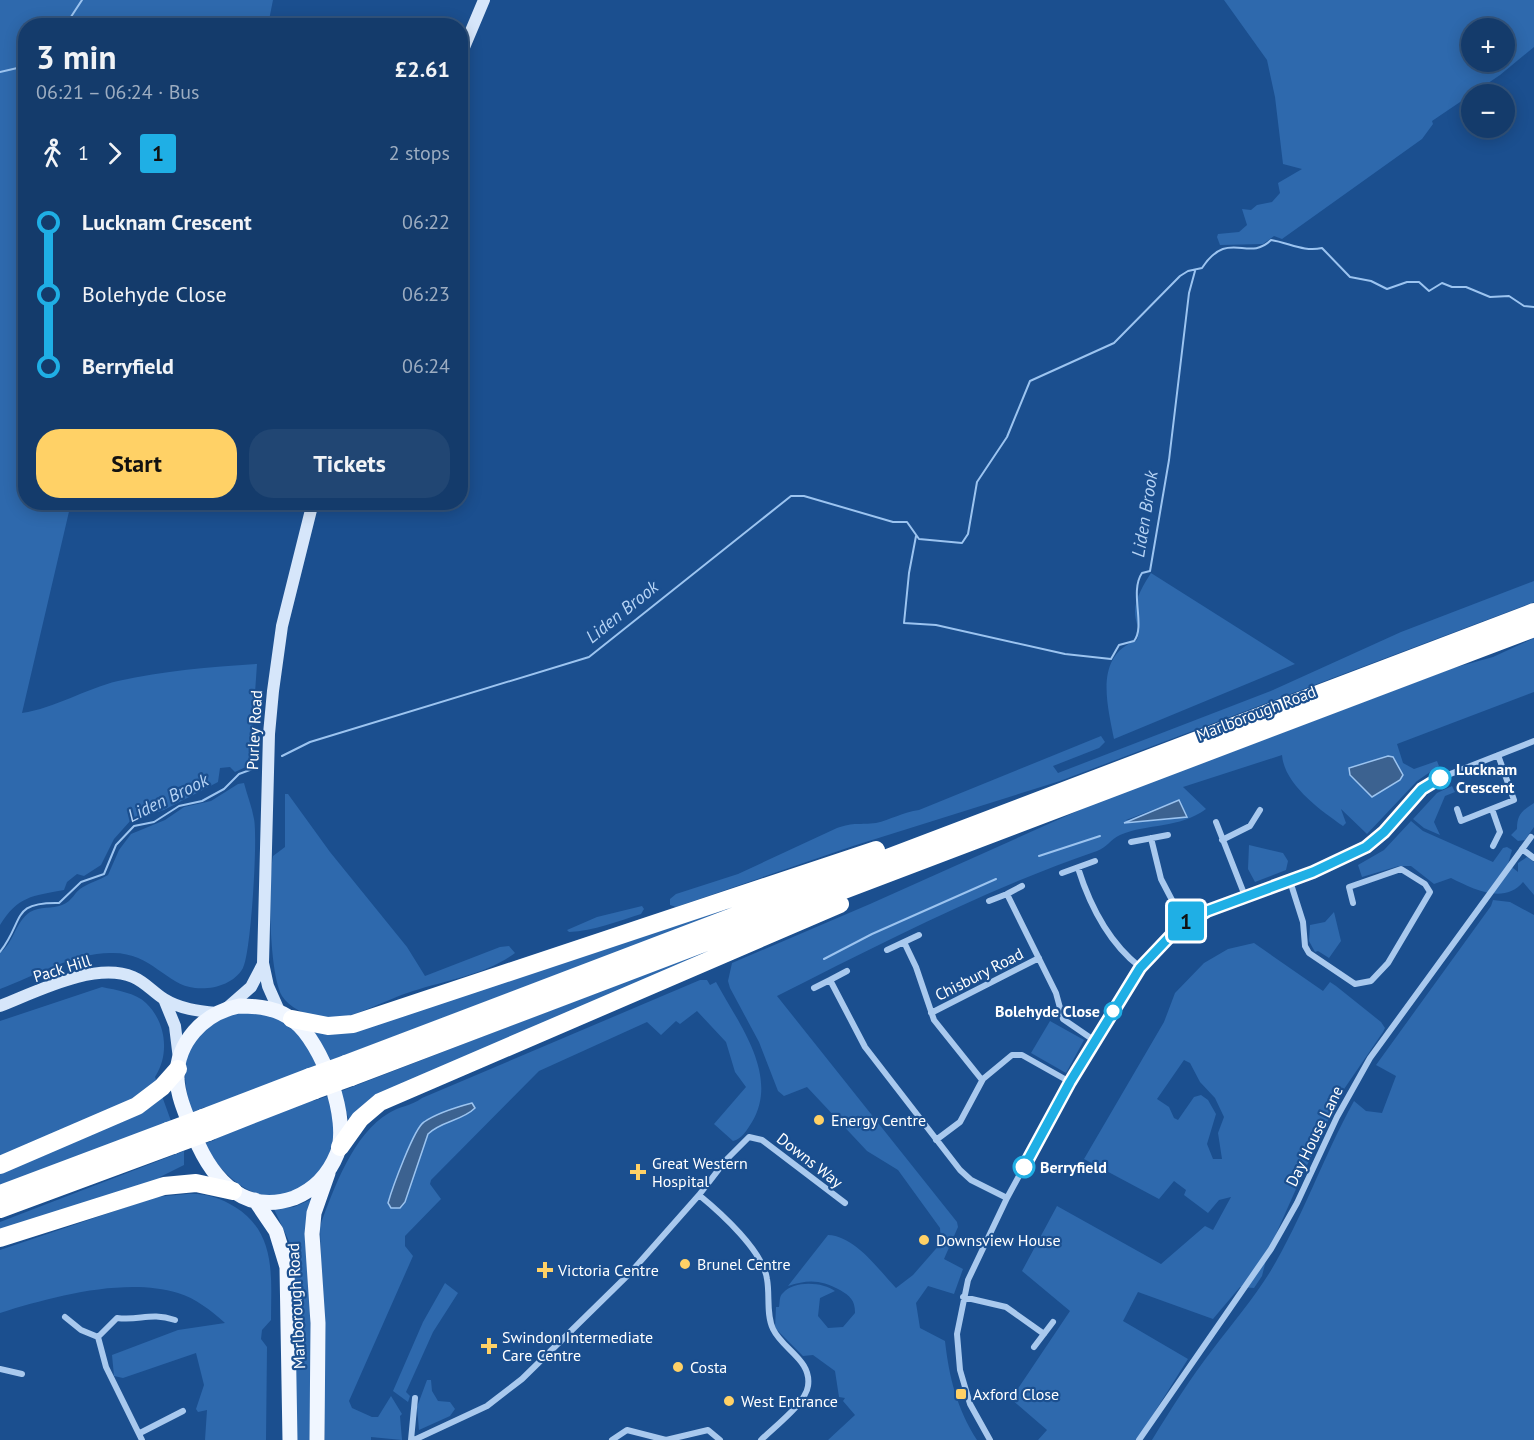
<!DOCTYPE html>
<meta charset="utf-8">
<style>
:root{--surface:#143b6b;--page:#214673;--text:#f1f3f6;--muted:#9dadc1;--line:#33557e;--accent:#ffd166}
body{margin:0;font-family:"PT Sans",sans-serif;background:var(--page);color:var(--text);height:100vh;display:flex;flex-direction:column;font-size:22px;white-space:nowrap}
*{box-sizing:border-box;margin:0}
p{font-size:20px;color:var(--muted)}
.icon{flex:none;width:33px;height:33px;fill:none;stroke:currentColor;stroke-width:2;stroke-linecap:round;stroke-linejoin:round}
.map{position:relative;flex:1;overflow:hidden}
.details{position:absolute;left:18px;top:18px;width:450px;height:492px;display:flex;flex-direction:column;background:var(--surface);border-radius:24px;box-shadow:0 3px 15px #0003,0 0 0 2px var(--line)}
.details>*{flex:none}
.badge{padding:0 12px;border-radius:4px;font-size:21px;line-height:39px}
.tools{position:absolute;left:1461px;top:18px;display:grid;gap:12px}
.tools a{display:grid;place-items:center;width:54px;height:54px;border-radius:50%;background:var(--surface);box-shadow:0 3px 15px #0003,0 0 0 2px var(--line);font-size:30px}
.map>.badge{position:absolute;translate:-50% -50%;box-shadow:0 0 0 3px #fff}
.legs{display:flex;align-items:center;gap:9px;height:66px;padding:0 18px;font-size:20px}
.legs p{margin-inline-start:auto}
.headline{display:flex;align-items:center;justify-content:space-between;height:102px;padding:0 18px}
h1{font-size:33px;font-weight:600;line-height:45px}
.action{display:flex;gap:12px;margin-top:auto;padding:12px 18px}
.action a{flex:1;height:69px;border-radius:24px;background:var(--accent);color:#111;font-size:24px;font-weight:600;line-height:69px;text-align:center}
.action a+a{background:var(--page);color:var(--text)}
ul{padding:0 18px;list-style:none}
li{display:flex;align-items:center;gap:21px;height:72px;font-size:22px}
li i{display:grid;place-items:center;width:9px;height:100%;margin:0 8px;background:currentColor}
li i::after{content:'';width:15px;height:15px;margin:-8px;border:4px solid;border-radius:50%;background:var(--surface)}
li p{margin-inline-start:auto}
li:first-child i{background:linear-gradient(#0000 50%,currentColor 0)}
li:last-child i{background:linear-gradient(currentColor 50%,#0000 0)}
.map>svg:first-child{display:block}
.green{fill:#2e69ad;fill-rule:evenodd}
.water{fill:#3c6290;stroke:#9cc4f0;stroke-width:1.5}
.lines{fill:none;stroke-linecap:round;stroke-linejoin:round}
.stream{stroke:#9cc4f0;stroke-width:2}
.street{stroke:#a9c9ee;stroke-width:6}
.secondary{stroke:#d6e6fa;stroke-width:12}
.primary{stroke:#f0f6ff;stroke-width:15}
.highway{stroke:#fff;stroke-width:18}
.highway-bridge{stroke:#fff;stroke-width:18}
.line-1-casing{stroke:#fff;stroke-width:14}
.line-1{stroke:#1fafe5;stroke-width:9}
.stop-1-dot{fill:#fff;stroke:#1fafe5;stroke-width:3}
.poi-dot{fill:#ffd166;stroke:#1b4f8f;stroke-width:2}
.labels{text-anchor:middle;stroke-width:4.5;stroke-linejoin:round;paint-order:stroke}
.street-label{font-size:16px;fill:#fff;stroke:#1b4f8f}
.stop-label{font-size:16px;font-weight:bold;fill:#fff;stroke:#1b4f8f;text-anchor:start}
.poi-label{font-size:16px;fill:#fff;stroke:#1b4f8f;text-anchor:start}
.water-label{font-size:18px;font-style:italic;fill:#b5d3f5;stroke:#1b4f8f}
</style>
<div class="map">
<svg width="1534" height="1440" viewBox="0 0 1534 1440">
<rect width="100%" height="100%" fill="#1b4f8f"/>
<!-- green -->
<path class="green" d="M0,0H273L268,25L26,26V502L71,503L22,713C55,708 85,689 118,681C164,671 210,667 257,664L250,765L235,772L230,767L220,768L218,782L164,810L131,820L114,839L101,865L84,876L77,874L67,882L64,890C32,896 18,896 0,925Z
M1224,0H1534V47L1500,75L1432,121L1433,124L1422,139L1282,239L1274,236L1263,244L1220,245L1217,237L1218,234L1239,232L1247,225L1242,209L1251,210L1257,205L1272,202L1280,193L1278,183L1302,169L1283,164L1275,97L1267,60ZM1472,28H1504V62H1472Z
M1151,573L1295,664L1114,739C1107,703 1094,656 1137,640C1141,629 1135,623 1135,612C1135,598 1144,584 1151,573Z
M1534,581V602L1060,781L853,846L676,907L670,905V899L676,894L738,874L837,828C854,822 860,825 876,823C890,820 903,812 919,810L1101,736L1105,742L1099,748L1053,766L1058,773L1273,690L1401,632Z
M1534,638V692L1397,744L1403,763L1414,769L1437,761L1439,766L1417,781L1367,834L1341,809L1346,823L1343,826C1320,810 1284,784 1282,755L1183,787L1206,809C1179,829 1148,823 1120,835C1111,839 1106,848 1097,851C986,889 882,943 777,996L957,1222L958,1227L944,1259L963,1269L954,1294L928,1286L916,1303L920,1328L945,1341C949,1377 957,1409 977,1440H828L855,1415L843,1401L845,1398L839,1397L835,1371L813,1355L803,1356L775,1328L776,1307H779C780,1302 779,1296 783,1293C794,1280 823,1282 835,1291L820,1298L818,1316L828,1328L843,1327L855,1313C855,1300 850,1296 840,1290C821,1280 809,1279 788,1286L828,1235C855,1236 878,1269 896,1288L913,1275L941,1243L940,1228L898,1170L867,1151L807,1087L784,1096L778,1091L759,1042L730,988L728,981L732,963L870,904L1093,804L1453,668L1493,657ZM1179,800L1187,817L1152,821L1126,820Z
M244,783C247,795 252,807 254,819C258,838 251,955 243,968C234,984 213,990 195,988C166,985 152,953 113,953C75,952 35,976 0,989V953C14,943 15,922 30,912C40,906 52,909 62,905C73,901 74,892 83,887C91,882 100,880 108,875L119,850L131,834L165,820L184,807L211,801L238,784Z
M1452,786L1455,792L1445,796L1434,822L1440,835L1424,828L1413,819L1437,793Z
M285,794H288L330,852L407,947L425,976L500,947L509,946L515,953C485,975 447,980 413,991C393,997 352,1018 335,1019C318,1020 291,1011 282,996C269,974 268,883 273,856L285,847Z
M1534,803V827L1525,840L1518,841L1511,835L1517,829C1517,814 1522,811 1534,803Z
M1411,821L1423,831L1493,862L1503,848L1507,847L1512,850L1508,864L1518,872V863L1527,857L1534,862V895L1523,882C1504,905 1473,889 1451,878L1434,884L1411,866H1399L1362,877L1358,865L1384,850Z
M1249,845L1283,853L1288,861L1286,870L1255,882L1248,869Z
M816,877L329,1061L314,1031Z
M1493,900L1510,902L1534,915V1440H1152C1171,1409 1191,1377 1213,1349C1232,1324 1253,1299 1270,1272C1303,1217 1323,1157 1354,1101L1366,1111L1382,1113L1396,1076L1376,1065L1491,906Z
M642,906L644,909L641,914C618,921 594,931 569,932L567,930L597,917Z
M1334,912L1341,941L1329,958L1318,951L1315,952L1309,941L1310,925L1325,922Z
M780,922L349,1120L339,1092Z
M1254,943L1323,991L1330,982L1336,986L1381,1022L1385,1028L1383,1032L1340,1095L1296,1189L1268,1252L1262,1276L1254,1288L1240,1287L1213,1319L1138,1292L1123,1321L1188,1359L1137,1440H1038L1047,1430L1011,1399L1070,1311L1022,1271L1057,1206L1161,1264L1205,1226L1213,1230L1231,1197L1219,1200L1208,1213L1184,1195L1186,1190L1174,1181L1159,1199L1084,1159L1164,1022L1175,993L1204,963L1228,949ZM1184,1060L1190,1063L1200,1082L1215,1098L1224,1117L1218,1133L1222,1159H1213L1207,1144L1216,1114L1208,1100L1201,1095L1194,1097L1178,1120L1174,1118L1169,1107L1157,1099Z
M700,980H707L710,985L716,982C738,1023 780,1075 752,1122C747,1130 742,1139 733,1141L714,1124L746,1087L735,1072L726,1042L697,1011L680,1024L676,1021L661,1035L647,1022L539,1071L431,1180L430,1184L441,1199L405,1236V1246L413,1256L349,1401L352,1408L372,1417H378L391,1396L402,1414L400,1416L402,1440L371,1437V1440H325L320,1226C334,1188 353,1134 389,1113C400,1106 411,1106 422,1098Z
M102,987C116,990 136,993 146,1003C166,1022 170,1054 155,1077L157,1082L141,1095L0,1159V1021Z
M240,1011L272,1015L301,1033L316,1065L208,1111L205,1107L191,1113C184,1081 178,1053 205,1028C213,1020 229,1016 240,1011Z
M1050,1021L1084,1040L1066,1073L1031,1053Z
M162,1096L171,1121L0,1186V1171Z
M328,1096C344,1137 327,1187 279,1195C246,1201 218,1168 203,1144L215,1140L214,1135L311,1098L313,1101Z
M184,1151V1165L160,1177L161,1181L0,1234V1222Z
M187,1194C205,1193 220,1198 235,1207C277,1233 271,1278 271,1320L262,1330L261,1339L267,1347L266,1440H205L207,1410L198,1412L196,1409L204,1385L196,1353L123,1378L114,1376L112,1355L178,1330L225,1323C212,1311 195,1298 178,1293C124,1277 52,1297 0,1313V1250L156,1197Z
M312,1199L310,1271L312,1440H296L293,1250L274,1209L294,1207Z
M445,1283L458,1293L433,1332L406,1392L410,1396L408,1402L393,1391L423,1322Z
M427,1380H431L432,1391L438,1401L450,1402L455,1409L450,1416L419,1430L417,1407Z"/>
<!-- water -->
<path class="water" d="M1388,756L1393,757L1403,775L1400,780L1372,797L1350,775L1349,768Z
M1179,800L1187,817L1124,823Z
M472,1103L475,1108C462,1121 441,1121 428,1134L405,1202L400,1208H391L388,1203C392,1189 414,1128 424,1122C437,1113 457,1107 472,1103Z"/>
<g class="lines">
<!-- stream -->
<path class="stream" d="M65,26L82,0
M0,72L26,66
M916,536L909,573L904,623L936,625L1065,654L1111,659L1119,645L1134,641C1146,626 1129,592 1142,573L1150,571L1169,460L1189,293L1195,271
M282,756L310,742L589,657L791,496H804L893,522H907L919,539L962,543L968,534L977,482L1007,437L1030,381L1114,343L1180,276L1188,271L1202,268C1228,228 1248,263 1271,240C1290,243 1303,252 1322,248L1350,277L1371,281L1387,289L1407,282H1419L1429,291L1442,283L1452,287H1466L1490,297L1509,296L1524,306L1534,307
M1039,856L1100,836
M0,952C25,920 10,902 59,903L81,882L104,874L116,845L134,826L154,822L179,806L202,801L224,789L239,774L258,767
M824,959L872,934L996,879"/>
<!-- street -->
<path class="street" d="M1457,809L1461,821L1514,800L1498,755
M1492,809L1500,832L1493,846
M1216,822L1245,896
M1151,838L1161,879L1184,923
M1222,840L1250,826L1260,810
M1131,842L1168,835
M1522,849L1534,858
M1078,868C1090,906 1109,943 1140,967
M1062,873L1095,861
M1290,881L1303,922L1305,946L1309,953L1355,984L1371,981L1388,963L1430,892L1425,884L1401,869L1349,887L1353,903
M1022,886L1007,894L1056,993L1063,1019L1095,1041
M989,901L1007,894
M904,942L919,935
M887,950L904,942L916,967L934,1020L982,1080
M847,971L830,980L865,1047L960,1170L971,1180L1007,1198
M814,988L830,980
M931,1013L1039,958
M936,1140L960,1122L983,1079L1012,1055H1022L1070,1082
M699,1195C721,1213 763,1251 767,1279C770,1295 766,1315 773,1329C783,1350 812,1360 808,1386C806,1403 774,1427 761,1440
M963,1297L1006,1307L1044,1334
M65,1317L81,1330L98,1337
M98,1337L106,1367L142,1440
M98,1337L117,1318C140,1321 150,1312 175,1320
M1034,1347L1053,1322
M0,1369L22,1374
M140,1433L183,1411
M411,1440L415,1398
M414,1440L487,1406L522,1379L631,1272L699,1195L726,1160L749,1137L762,1140L845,1203
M612,1440L627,1430L666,1440L708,1430L720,1440
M990,1440L970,1404L960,1370L957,1334L968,1280L1007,1198L1070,1082L1140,967L1159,945L1189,920L1233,900L1313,871L1370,844L1422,789L1435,780L1534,741
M1139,1440L1271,1249L1297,1203L1337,1117L1370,1058L1531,837"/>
<!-- secondary -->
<path class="secondary" d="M460,57L484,0
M164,999L175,1026L179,1059
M0,1006C36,992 95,961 133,977C145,982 153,992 164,999C180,1009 198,1011 217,1013
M227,1008L251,987L263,964
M280,1013L268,986L263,963L269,734L273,691L282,626L313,502"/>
<!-- primary -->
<path class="primary" d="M239,1006C259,1006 278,1008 294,1021C322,1042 351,1121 337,1154C329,1174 314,1190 294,1198C239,1217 207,1172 191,1127C185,1112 178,1096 177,1079C176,1043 203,1013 239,1006Z
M255,1200L276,1231L287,1267L290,1440
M317,1440L318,1323L312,1234L314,1213L328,1173"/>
<!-- highway -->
<path class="highway" d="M292,1019L328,1026L353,1024L876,850
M346,1064L1534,612
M351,1077L1534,628
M203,1118L310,1077
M208,1132L315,1090
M340,1147L360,1119L380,1102L840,904
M0,1165L137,1106L162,1087L178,1069
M0,1194L168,1131
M0,1209L173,1145
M0,1238L164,1186L196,1183L233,1191"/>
<!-- highway-bridge -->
<path class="highway-bridge" d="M310,1077L346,1064
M315,1090L351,1077
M168,1131L203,1118
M173,1145L208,1132"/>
</g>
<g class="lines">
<!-- line-1 casing -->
<g class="line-1-casing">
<path id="line-1" d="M1024,1167L1070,1082L1140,968L1175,931L1207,911L1313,872L1366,847L1384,832L1422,789L1440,778"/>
</g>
<!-- line-1 -->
<use href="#line-1" class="line-1"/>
</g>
<!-- markers -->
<g class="stop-1-dot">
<circle cx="1440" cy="778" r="10"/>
<circle cx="1113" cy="1011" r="8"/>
<circle cx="1024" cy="1167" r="10"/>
</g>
<g class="poi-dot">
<circle cx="819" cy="1120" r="6"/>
<path d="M635 1163h6v6h6v6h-6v6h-6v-6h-6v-6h6z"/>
<circle cx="924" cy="1240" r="6"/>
<circle cx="685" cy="1264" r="6"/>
<path d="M542 1261h6v6h6v6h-6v6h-6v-6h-6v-6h6z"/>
<path d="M486 1337h6v6h6v6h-6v6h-6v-6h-6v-6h6z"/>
<circle cx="678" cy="1367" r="6"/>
<rect x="955" y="1388" width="12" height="12" rx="3"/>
<circle cx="729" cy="1401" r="6"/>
</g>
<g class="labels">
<!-- street labels -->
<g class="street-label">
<text transform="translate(1256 713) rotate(-21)" y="6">Marlborough Road</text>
<text transform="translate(254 730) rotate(-87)" y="6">Purley Road</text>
<text transform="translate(62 968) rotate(-17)" y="6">Pack Hill</text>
<text transform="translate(979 974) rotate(-27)" y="6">Chisbury Road</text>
<text transform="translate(1314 1136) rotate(-64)" y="6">Day House Lane</text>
<text transform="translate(810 1160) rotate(38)" y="6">Downs Way</text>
<text transform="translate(296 1306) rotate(-93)" y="6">Marlborough Road</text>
</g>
<!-- stop labels -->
<g class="stop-label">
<text x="1456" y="775">Lucknam<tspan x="1456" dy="18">Crescent</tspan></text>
<text x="1100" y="1017" text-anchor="end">Bolehyde Close</text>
<text x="1040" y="1173">Berryfield</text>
</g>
<!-- poi labels -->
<g class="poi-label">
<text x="831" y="1126">Energy Centre</text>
<text x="652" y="1169">Great Western<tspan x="652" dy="18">Hospital</tspan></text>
<text x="936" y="1246">Downsview House</text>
<text x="697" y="1270">Brunel Centre</text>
<text x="558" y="1276">Victoria Centre</text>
<text x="502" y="1343">Swindon Intermediate<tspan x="502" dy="18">Care Centre</tspan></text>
<text x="690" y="1373">Costa</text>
<text x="973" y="1400">Axford Close</text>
<text x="741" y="1407">West Entrance</text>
</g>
<!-- water labels -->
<g class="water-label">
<text transform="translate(1145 514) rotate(-81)" y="6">Liden Brook</text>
<text transform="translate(622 612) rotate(-39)" y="6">Liden Brook</text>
<text transform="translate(168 798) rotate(-26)" y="6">Liden Brook</text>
</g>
</g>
</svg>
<div class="tools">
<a>+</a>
<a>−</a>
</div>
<b class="badge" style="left:1186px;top:921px;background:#1fafe5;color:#111">1</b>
<section class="details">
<div class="headline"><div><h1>3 min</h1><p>06:21 – 06:24 · Bus</p></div><b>£2.61</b></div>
<div class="legs"><svg class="icon" aria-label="walk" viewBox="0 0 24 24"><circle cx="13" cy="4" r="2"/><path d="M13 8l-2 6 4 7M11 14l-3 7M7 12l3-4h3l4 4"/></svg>1<svg class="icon" aria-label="forward" viewBox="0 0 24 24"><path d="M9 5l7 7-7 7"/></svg><b class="badge" style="background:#1fafe5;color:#111">1</b><p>2 stops</p></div>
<ul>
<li><i style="color:#1fafe5"></i><b>Lucknam Crescent</b><p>06:22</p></li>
<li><i style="color:#1fafe5"></i><span>Bolehyde Close</span><p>06:23</p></li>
<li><i style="color:#1fafe5"></i><b>Berryfield</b><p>06:24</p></li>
</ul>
<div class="action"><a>Start</a><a>Tickets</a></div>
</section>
</div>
